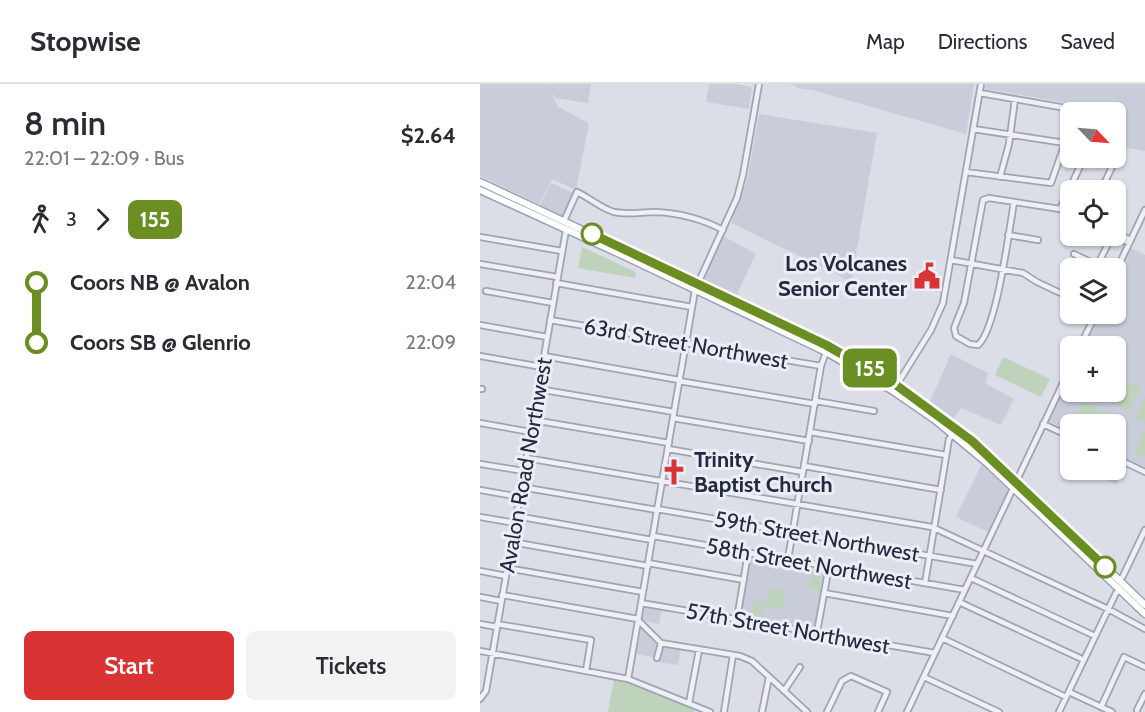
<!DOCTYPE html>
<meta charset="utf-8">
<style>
:root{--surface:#fff;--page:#f2f2f3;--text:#2b2b33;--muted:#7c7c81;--line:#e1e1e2;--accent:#da3334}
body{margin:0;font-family:Cabin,sans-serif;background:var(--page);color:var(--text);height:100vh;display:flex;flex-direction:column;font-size:22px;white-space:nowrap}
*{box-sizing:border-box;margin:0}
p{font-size:20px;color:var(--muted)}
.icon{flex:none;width:33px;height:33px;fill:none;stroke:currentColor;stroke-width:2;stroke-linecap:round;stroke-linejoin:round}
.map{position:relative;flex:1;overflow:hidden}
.sheet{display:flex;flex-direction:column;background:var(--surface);width:480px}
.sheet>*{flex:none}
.badge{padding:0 12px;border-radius:9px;font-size:21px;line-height:39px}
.needle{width:39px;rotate:115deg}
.controls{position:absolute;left:580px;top:18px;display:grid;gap:12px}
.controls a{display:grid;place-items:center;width:66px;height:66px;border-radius:9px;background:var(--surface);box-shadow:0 2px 4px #0004;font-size:30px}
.map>.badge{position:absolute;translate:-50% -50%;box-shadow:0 0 0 3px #fff}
.legs{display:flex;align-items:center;gap:9px;height:66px;padding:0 24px;font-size:20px}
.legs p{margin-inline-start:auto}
.head{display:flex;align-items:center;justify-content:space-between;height:102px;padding:0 24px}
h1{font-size:33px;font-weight:600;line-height:45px}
.action{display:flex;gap:12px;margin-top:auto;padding:12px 24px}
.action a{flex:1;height:69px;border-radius:9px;background:var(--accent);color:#fff;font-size:24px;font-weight:600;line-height:69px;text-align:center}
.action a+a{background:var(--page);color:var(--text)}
ul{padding:0 24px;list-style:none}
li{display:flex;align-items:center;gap:21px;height:60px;font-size:22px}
li i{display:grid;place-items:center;width:9px;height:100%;margin:0 8px;background:currentColor}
li i::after{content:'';width:15px;height:15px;margin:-8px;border:4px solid;border-radius:50%;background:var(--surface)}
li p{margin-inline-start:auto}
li:first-child i{background:linear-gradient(#0000 50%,currentColor 0)}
li:last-child i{background:linear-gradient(currentColor 50%,#0000 0)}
header{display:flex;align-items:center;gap:36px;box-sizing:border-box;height:84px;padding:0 30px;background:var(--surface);border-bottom:2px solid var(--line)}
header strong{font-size:28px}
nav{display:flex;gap:33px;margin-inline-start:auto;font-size:21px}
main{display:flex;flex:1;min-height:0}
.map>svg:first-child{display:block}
.built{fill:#c9cdda}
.green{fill:#bed2bc}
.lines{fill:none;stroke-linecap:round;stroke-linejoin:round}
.minor-casing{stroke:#a0a4b1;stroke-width:8}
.major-casing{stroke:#9aa1b4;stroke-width:9}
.minor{stroke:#eef0f5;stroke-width:4.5}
.major{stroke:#fff;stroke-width:6}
.line-1-casing{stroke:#fff;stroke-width:14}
.line-1{stroke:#6b8e23;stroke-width:9}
.stop-1-dot{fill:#fff;stroke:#6b8e23;stroke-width:3}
.labels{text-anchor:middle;stroke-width:6;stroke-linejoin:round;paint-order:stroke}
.poi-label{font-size:22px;font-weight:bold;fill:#242a3f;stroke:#ebeef5;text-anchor:end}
.street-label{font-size:22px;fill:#242a3f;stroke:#ebeef5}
</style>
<header>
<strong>Stopwise</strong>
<nav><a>Map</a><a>Directions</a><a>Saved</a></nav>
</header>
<main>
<section class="sheet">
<div class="head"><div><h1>8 min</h1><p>22:01 – 22:09 · Bus</p></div><b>$2.64</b></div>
<div class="legs"><svg class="icon" aria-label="walk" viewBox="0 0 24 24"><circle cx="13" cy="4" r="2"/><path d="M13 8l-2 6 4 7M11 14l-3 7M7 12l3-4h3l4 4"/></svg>3<svg class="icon" aria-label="forward" viewBox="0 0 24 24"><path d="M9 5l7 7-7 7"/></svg><b class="badge" style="background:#6b8e23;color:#fff">155</b></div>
<ul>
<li><i style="color:#6b8e23"></i><b>Coors NB @ Avalon</b><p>22:04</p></li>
<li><i style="color:#6b8e23"></i><b>Coors SB @ Glenrio</b><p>22:09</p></li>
</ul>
<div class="action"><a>Start</a><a>Tickets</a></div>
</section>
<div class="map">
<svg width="665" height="628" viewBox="0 0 665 628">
<rect width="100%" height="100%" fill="#dbdee7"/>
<!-- built -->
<path class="built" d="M0,0H66L67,2L68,0H111L108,19L75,14L69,5L78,23L109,39L96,106L72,95L59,120L0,92Z
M229,0H256L272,3L269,25L226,18Z
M310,0H494L486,50L332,6L317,4V2Z
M506,0H665V67L636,62V28H603L605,22L505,5Z
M279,30L397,49L371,199L355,189L251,139L267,97Z
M71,99L95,110L83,135L59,123Z
M243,152L276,170L258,208V215L223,199Z
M651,164L665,171V383L636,370V340H591V349L569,337L591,290V308H636V262H604L620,230H636V195Z
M471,270L508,289L506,300L534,315L521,341L481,324L473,336L450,317Z
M502,380L528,406L508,448L476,433Z
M636,380L644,383L637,400L605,386H636Z
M270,471L347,484L336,546L259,533Z
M164,522L182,524L179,540L164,537L161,533Z
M161,544L177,560L201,565L198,581L178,578V574L156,570Z"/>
<!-- green -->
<path class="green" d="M102,163L156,188L155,194L98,184Z
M523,273L570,295L561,313L515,291Z
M636,292L660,304L649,327L610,308H636Z
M665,312V340L655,334Z
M603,318L644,337L636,354V340H603L594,336Z
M665,346V373L654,370Z
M332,486L341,488L340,506L329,504Z
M289,504L306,507L303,526L285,523Z
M273,517L284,518L282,531L271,529Z
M134,595L150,598L213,624L214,628H128Z"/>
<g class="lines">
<!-- minor casing -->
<g class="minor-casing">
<path id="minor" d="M500,9L597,26V28
M585,59L591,43
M486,88L571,99L585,59L493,45
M520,93L529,60L535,15
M621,106L633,81
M534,118C529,146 517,245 498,261L490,260L476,252L474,244L484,219L503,116L509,114L580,125L591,130
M580,125L603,76
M84,137L97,108C110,114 120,124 134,128C148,131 161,128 176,128C199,129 222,135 243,146
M636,149L651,156
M528,151L558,156
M634,152L649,159
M0,153L82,167
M594,170L617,181
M471,176L543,189L557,198L591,214
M0,180L77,193
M616,184L632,152
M636,187L665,126
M76,199L212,223
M6,207L73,219
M70,236L341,282
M0,241L67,253
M600,262L616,230
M0,272L62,283
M64,272L199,296
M199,297L335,320
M0,305H2
M58,305L194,328
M413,307L451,246L463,219L501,0
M336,317L394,327
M193,334L329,357
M53,336L189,359
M0,339L51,348
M563,340L591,353
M330,348L466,371
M188,365L323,388
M46,374L452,443L628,525L665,545
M636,374L665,388
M0,380L44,387
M324,382L461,406
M41,403L177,426
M0,406L40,413
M177,425L497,480
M36,432L172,456
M0,433L35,439
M173,452L485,506
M32,458L168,482
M308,475L341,282L346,268
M168,479L264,496
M27,484L163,508
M0,487L26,492
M491,494L615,552
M640,496L643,492L665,446
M445,499L469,355L474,350
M344,509L473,532
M22,511L158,535
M0,513L21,517
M479,518L604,576
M161,519L455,569
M257,535L268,469
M158,536L181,559L260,572L272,577L327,628
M0,540L17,543
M17,540L111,556L106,587
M337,548L349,482
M462,554L586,613
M0,567L148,595L230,628
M177,574L181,559
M444,593L519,628
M148,595L215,206L257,114L263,91L279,0
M304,607L320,583
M589,608L632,628
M0,615L6,607L86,146
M209,619L219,566
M621,623L644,573L665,583
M657,626L665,610
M244,628L253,571
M282,628L289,593
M347,628L362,597L371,592L407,608L398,628
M427,628L591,282
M579,628L636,509L640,506"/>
</g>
<!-- major casing -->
<g class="major-casing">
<path id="major" d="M0,98L324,250L397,289L438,315L483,349L514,376L665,521
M0,106L142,171L346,268L413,307L455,336L507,379L665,530"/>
</g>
<!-- minor -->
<use href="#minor" class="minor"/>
<!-- major -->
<use href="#major" class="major"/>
</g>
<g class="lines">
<!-- line-1 casing -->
<g class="line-1-casing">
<path id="line-1" d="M112,150L346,261L416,301L492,357L625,483"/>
</g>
<!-- line-1 -->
<use href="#line-1" class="line-1"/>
</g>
<!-- icons -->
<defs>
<g id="civic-bare" transform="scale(2.07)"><path d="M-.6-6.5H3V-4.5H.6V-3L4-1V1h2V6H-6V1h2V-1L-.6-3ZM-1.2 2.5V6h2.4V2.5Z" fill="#da3334" stroke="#ebeef5" stroke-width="2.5" paint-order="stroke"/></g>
<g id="church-bare" transform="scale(2.07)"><path d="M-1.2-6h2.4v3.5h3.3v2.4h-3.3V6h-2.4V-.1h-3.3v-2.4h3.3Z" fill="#da3334" stroke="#ebeef5" stroke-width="2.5" paint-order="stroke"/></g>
</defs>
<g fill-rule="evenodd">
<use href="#civic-bare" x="447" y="192"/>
<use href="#church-bare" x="194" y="388"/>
</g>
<!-- markers -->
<g class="stop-1-dot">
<circle cx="112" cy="150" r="10"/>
<circle cx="625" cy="483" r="10"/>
</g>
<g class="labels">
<!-- poi labels -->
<g class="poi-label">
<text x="427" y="187">Los Volcanes<tspan x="427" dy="25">Senior Center</tspan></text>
<text x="214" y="383" text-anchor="start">Trinity<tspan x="214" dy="25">Baptist Church</tspan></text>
</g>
<!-- street labels -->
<g class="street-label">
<text transform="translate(206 259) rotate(10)" y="8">63rd Street Northwest</text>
<text transform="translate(45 381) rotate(-80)" y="8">Avalon Road Northwest</text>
<text transform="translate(337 452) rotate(10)" y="8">59th Street Northwest</text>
<text transform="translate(329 479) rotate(10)" y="8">58th Street Northwest</text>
<text transform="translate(308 544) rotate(10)" y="8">57th Street Northwest</text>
</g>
</g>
</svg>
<div class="controls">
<a><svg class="needle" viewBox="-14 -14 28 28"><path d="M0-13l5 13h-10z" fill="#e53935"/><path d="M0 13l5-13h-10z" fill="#7c7c81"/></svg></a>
<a><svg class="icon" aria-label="locate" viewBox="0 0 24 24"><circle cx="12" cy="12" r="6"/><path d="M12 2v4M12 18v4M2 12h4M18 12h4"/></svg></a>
<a><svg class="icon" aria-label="layers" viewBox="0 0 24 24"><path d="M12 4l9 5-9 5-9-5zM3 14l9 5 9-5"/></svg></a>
<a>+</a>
<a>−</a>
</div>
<b class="badge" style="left:390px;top:284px;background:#6b8e23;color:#fff">155</b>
</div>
</main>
